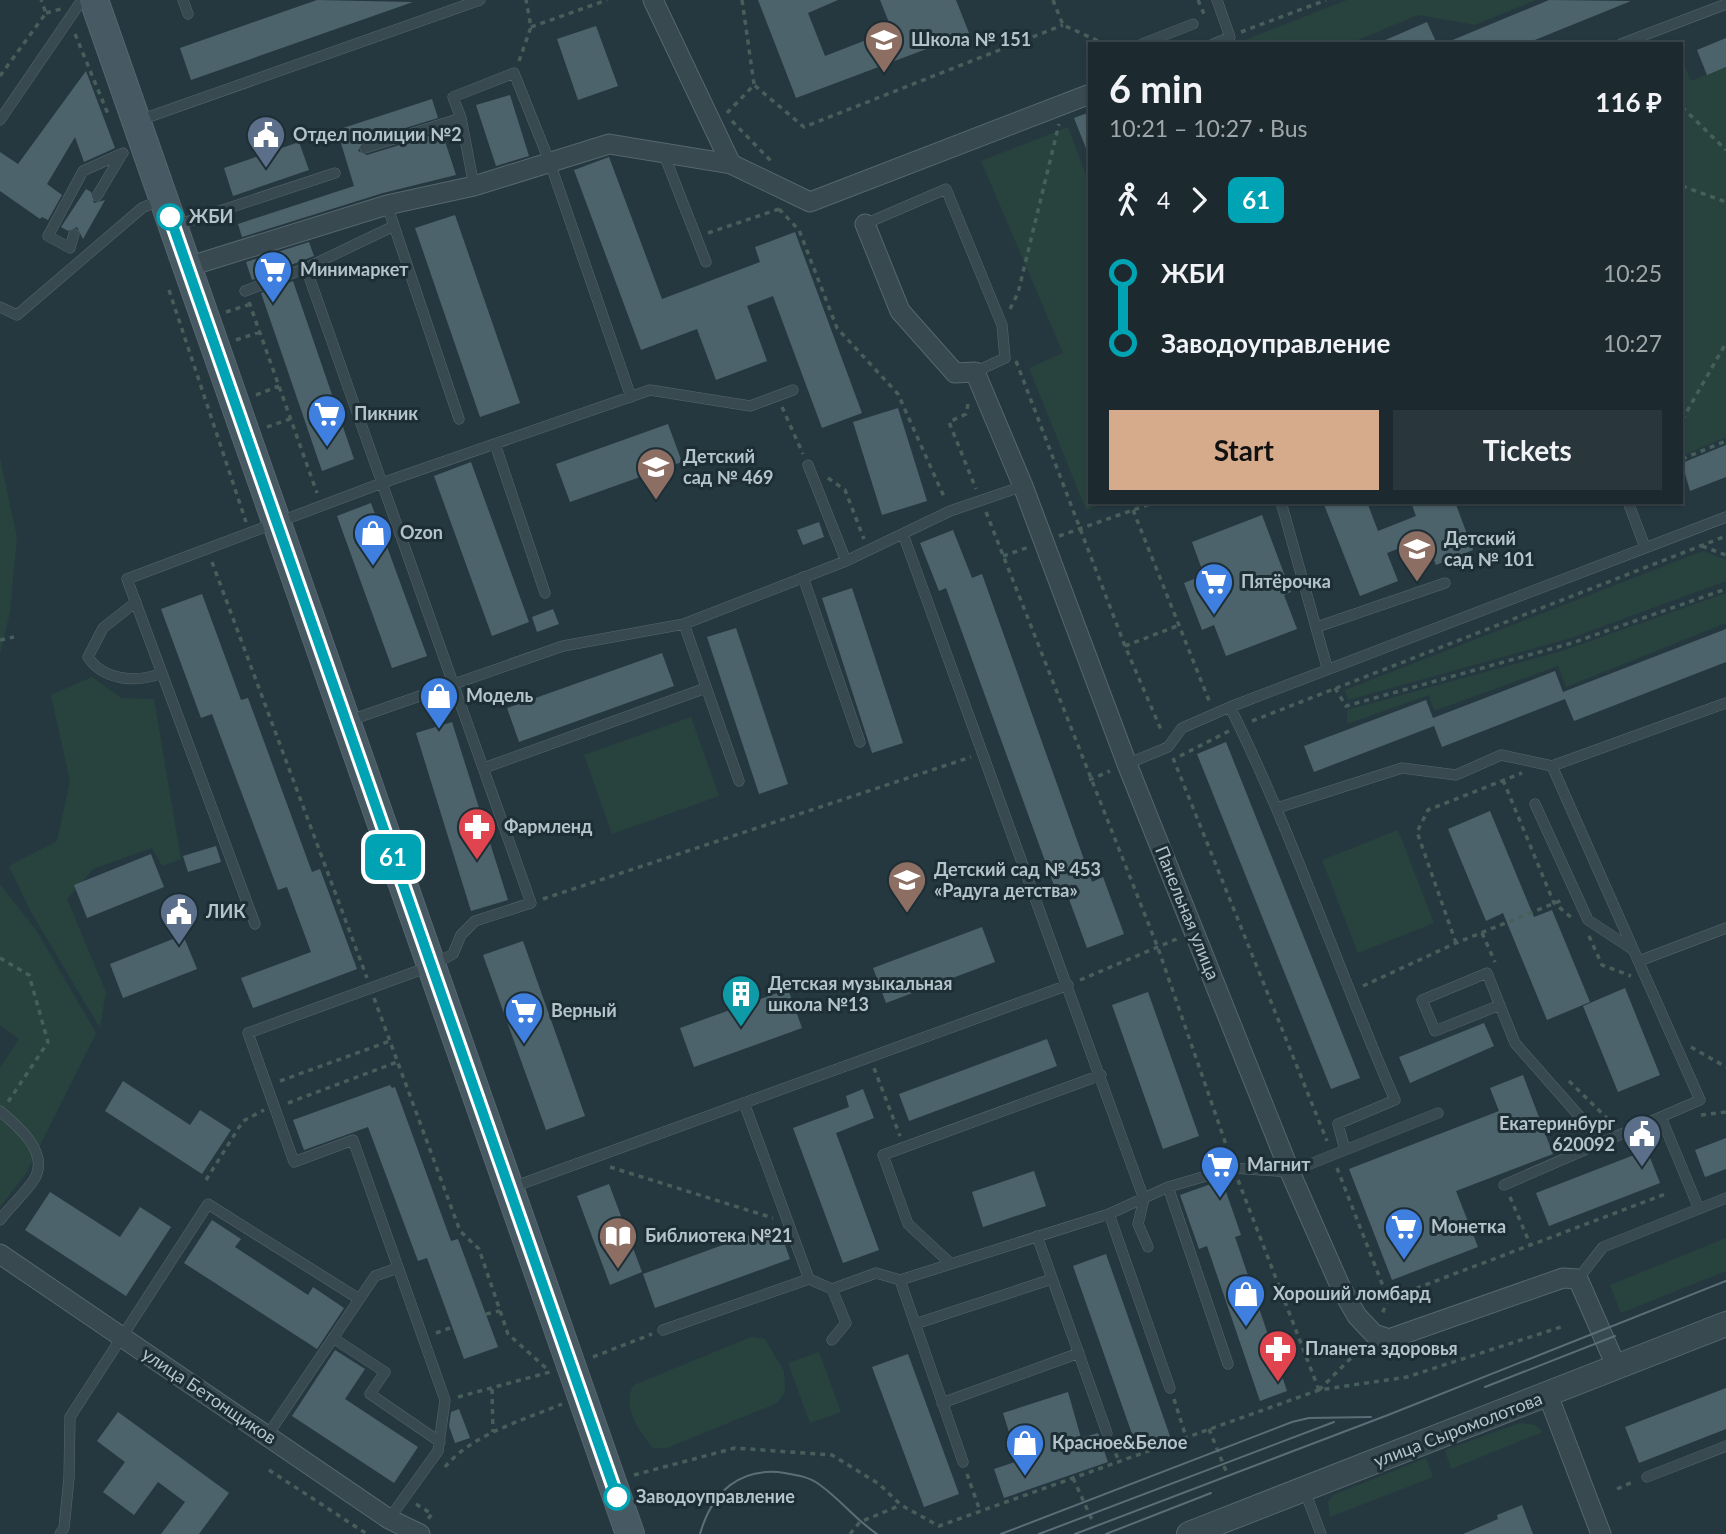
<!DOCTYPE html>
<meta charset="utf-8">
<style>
:root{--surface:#1c2a30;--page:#29363c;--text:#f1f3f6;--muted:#a0a7ab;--line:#3a464c;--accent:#d6ab8b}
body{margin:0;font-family:Lato,sans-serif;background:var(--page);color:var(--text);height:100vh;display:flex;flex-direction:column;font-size:26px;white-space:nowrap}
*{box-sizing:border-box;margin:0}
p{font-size:23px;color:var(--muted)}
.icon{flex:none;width:38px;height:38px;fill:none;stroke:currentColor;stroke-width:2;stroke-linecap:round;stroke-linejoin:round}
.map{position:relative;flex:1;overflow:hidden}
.sheet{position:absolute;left:1088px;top:42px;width:595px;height:462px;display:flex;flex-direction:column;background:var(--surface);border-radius:0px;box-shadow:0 2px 5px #0004,0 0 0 2px var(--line)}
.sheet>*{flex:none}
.badge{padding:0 14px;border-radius:10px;font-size:24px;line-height:46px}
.map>.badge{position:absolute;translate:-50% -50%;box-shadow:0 0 0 4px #fff}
.legs{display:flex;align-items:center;gap:10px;height:77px;padding:0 21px;font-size:23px}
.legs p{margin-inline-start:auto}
.head{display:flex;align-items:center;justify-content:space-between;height:119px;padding:0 21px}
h1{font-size:38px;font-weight:700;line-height:52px}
.action{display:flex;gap:14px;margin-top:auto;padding:14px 21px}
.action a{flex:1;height:80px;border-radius:0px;background:var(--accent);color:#111;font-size:28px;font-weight:700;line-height:80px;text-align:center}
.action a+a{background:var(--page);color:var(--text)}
ul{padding:0 21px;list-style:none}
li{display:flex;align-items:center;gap:24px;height:70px;font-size:26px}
li i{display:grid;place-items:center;width:10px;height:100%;margin:0 9px;background:currentColor}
li i::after{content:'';width:18px;height:18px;margin:-9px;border:5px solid;border-radius:50%;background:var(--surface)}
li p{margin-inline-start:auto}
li:first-child i{background:linear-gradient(#0000 50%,currentColor 0)}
li:last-child i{background:linear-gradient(currentColor 50%,#0000 0)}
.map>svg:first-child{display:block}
.green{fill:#28433e}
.building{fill:#4d636b}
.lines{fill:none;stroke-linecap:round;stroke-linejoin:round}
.service-casing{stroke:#57666e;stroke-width:11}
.minor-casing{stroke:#57666e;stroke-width:21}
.tertiary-casing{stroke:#57666e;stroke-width:26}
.secondary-casing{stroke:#57666e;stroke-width:30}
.path{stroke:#475f5b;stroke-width:3.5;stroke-dasharray:5 5;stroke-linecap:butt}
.service{stroke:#394950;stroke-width:10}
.minor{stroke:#394950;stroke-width:19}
.tertiary{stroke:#394950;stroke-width:24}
.secondary{stroke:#475963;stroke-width:28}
.tram{stroke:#5b6e77;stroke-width:2}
.line-1-casing{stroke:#fff;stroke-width:16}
.line-1{stroke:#00a3b4;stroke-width:10}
.stop-1-dot{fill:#fff;stroke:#00a3b4;stroke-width:3.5}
.labels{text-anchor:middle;stroke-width:6;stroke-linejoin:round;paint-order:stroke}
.poi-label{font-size:18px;font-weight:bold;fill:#b5c3cb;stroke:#1e2e35;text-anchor:start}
.stop-label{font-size:18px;font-weight:bold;fill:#b5c3cb;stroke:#1e2e35;text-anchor:start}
.street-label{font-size:18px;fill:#b5c3cb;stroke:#1e2e35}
</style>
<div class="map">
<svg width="1726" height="1534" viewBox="0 0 1726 1534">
<rect width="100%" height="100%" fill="#253840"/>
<!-- green -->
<path class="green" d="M1347,0H1536L1475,25L1418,15L1348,44H1235Z
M1682,60L1691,81L1726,67V437L1682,456Z
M1068,127L1090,186V502H1108L1086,510L1029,368L1063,353L981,161Z
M0,458L17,537L10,612L0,653Z
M1703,551L1726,560V581L1571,638L1348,700L1345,690Z
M1726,593V623L1566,687L1558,666L1434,711L1429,695L1347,724V710L1562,651Z
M92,677L121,698L154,699L181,859L162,866L152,848L93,869L67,899L106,992L100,1028L31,912L9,866L57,841L70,781L51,695Z
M691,717L719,796L612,834L584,755Z
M1398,830L1434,923L1358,953L1322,860Z
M0,884L36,930L96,1033L26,1173L0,1207V1068L19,1039L0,1025Z
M1726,1238V1271L1621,1313L1610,1285Z
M751,1337L765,1339L784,1371L785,1392L777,1403L667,1448H653C639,1432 621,1405 634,1385Z
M819,1352L841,1412L810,1423L788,1363Z
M1520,1423L1535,1425L1543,1432L1451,1469L1445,1450Z
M1426,1458L1433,1477L1330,1517L1328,1502L1333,1495Z"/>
<!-- building -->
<path class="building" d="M317,0L413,2L191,80L180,48Z
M758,0H838L808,13L825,56L892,30L880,0H956L969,33L796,98Z
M1549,0L1631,1L1525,44H1443Z
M1427,22L1437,44H1376Z
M596,26L618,86L578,100L557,39Z
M1726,38V67L1707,75L1697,50Z
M86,71L115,148L84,162L75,137L47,184L62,195L48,220L42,217L40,219L0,191V152L18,164Z
M510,95L529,156L496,166L476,105Z
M432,99L438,118L363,141L358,151L367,155L442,132L456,175L383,193L242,237L238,224L354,186L337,130Z
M1090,112V156H1089L1074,118Z
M299,142L309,170L233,196L224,168Z
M609,157L662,299L760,262L755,247L795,232L862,413L822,428L773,296L747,306L767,361L716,380L697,329L641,350L574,170Z
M86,189L91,192L94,203L105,200L83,239L77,227L68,231L61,227Z
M455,215L520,403L480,417L415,228Z
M309,242L314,256L252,280L246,262Z
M293,281L354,459L322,471L261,293Z
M898,408L927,501L882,515L853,422Z
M668,424L682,462L570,502L556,464Z
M1726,445V477L1690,491L1682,463Z
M471,462L529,622L492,636L434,476Z
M1323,502H1367L1378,531L1416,516L1411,502H1455L1473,550L1436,565L1425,538L1387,553L1398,581L1360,596Z
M371,503L427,656L392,668L337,516Z
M1262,515L1291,592L1284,595L1297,629L1226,656L1214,625L1202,630L1184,583L1204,575L1192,542Z
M819,522L824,537L803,545L797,530Z
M953,530L972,578L982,574L1092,882L1103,877L1124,934L1087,948L1066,891L1057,894L946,588L939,591L920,543Z
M852,588L903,743L872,753L822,598Z
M202,594L241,700L248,698L312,872L320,869L357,969L253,1008L241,978L311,952L287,887L278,890L212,714L201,718L161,609Z
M553,609L559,624L537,632L532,617Z
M736,628L788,784L759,794L707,637Z
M1726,629V662L1574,721L1565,699L1442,747L1434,726L1314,772L1304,746L1426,700L1433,718L1555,671L1563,692Z
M662,653L674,686L519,742L507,708Z
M452,722L508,900L471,911L416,733Z
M1226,742L1360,1078L1331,1089L1197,754Z
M1490,811L1534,917L1552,910L1590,1002L1547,1020L1503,913L1486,921L1448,829Z
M216,846L221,862L188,872L183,856Z
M151,854L164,887L87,918L74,885Z
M982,927L995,962L886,1003L873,968Z
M183,935L197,969L123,998L110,964Z
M523,941L585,1116L546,1130L483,955Z
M1625,988L1660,1075L1618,1092L1583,1006Z
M788,989L802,1028L694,1067L680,1028Z
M1148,992L1199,1136L1163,1149L1112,1005Z
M1484,1023L1494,1046L1410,1083L1399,1057Z
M1047,1039L1057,1066L909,1121L899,1094Z
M1523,1075L1553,1154L1456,1191L1478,1247L1392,1280L1349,1169L1499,1111L1490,1088Z
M123,1081L190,1125L200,1110L231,1130L202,1174L105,1111Z
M390,1085L392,1088L395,1087L451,1241L458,1239L498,1347L464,1359L427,1258L418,1261L368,1127L304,1150L293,1120Z
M863,1089L874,1118L836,1133L879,1250L843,1263L793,1128L849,1107L846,1096Z
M1726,1138V1169L1705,1177L1695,1150Z
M1647,1150L1660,1183L1549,1226L1536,1193Z
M1034,1171L1046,1206L983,1227L972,1192Z
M1222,1180L1241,1235L1235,1237L1287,1391L1260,1401L1207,1246L1199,1249L1180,1195Z
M609,1184L642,1272L610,1285L577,1196Z
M50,1192L120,1237L140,1207L171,1227L126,1296L25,1230Z
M212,1220L241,1239L235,1247L308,1295L313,1287L344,1308L317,1349L184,1263Z
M778,1225L790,1259L655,1308L643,1274Z
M1106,1254L1171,1439L1138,1451L1073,1266Z
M335,1350L365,1369L345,1399L418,1447L394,1483L292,1416Z
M908,1354L959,1494L924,1507L872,1367Z
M1726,1388V1429L1639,1463L1625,1427Z
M1068,1392L1081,1438L1098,1433L1108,1462L1004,1498L994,1469L1018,1461L1003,1413Z
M459,1409L470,1438L455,1443L449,1426L451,1412Z
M118,1412L229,1493L199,1534H161L185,1502L158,1482L134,1515L103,1492L125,1462L97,1441Z
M1522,1505L1533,1534H1463L1498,1519L1497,1515Z"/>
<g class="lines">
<!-- service casing -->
<g class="service-casing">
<path id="service" d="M183,0L188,14
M1142,44L1193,24
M1213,44L1230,37L1217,0
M1621,44L1726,4
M0,120L82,0
M140,120L480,0
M365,148L461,118
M663,152L706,262
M474,186L461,118L453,97L514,73L550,163L631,397
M97,196L122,154
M387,205L459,419
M865,224L946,189L1002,325L1005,358L975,372
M174,226L335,173
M74,234L70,248L48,236L83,171L123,153
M306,268L382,483L650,390L750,406L793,390
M245,291L306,268L394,226
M0,307L17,315L142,208L160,200
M495,444L545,593
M808,465L846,561
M1281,502L1327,667
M1628,502L1645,547
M903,534L1144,1199L1138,1224L1148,1247
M803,577L860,742
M136,602L103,628L88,657C104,681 137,683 162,673
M684,624L739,781
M1317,627L1445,583
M1230,707C1293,834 1338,970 1395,1100L1338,1124L1345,1150
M348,721L563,646L684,624L846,561L950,511L1023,486
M1127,764L1168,747L1182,728L1230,707L1726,517
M484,768L706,688
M1535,804L1588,920L1632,949
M1277,808L1402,768L1456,775L1501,755L1552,766
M255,924L127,579L382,483L531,903L475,921L461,935L453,954L431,966L248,1033L294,1162L353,1140L445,1400L438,1451L389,1519
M1639,961L1726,928
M1500,1005L1435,1031L1422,1000L1487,973L1515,1043L1602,1142
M744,1103L809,1279
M0,1111C18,1126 49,1152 35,1178C26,1193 10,1206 0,1220
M1661,1117L1699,1209
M1504,1185L1700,1100L1552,766L1726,703
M513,1187L1068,985
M1168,1187L1228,1364
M1109,1214L1170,1388
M1037,1236L1107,1433
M951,1264L908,1224L883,1155L1101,1075
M1578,1279L1603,1247L1726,1198
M900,1280L963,1462
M832,1289L846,1323L832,1340
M915,1324L1052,1279
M663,1330L809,1279L832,1289L876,1273L900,1280L1109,1214L1168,1187L1234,1168L1290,1172L1438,1113
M333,1338L385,1372L370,1394L440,1442
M942,1403L1079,1353
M267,1436L375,1276L398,1268
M1647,1477L1726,1446
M1304,1489L1321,1534
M60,1534L64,1528L69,1478L70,1417L208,1204L359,1299"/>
</g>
<!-- minor casing -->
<g class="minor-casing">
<path id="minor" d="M653,0L731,164
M865,224L900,311L955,373L975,372L1023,486L1127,764L1290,1172L1341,1288L1357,1316L1374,1334L1389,1339L1563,1278L1578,1279L1617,1368
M187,267L387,205L474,186L609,144L731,164L810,202L1090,94
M0,1254L389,1519L420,1534
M1548,1395L1601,1534"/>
</g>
<!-- tertiary casing -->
<g class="tertiary-casing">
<path id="tertiary" d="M1189,1534L1726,1324"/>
</g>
<!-- secondary casing -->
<g class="secondary-casing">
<path id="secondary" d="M94,0L630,1534"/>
</g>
<!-- path -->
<path class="path" d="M742,0L754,84
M1053,0L1063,25L1105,44
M1198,0L1204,14
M46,13L61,9
M531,27L607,0
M1241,32L1326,0
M75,34L108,114
M519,61L531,27L526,0
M0,76L46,13L41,0
M1682,107L1726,150
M727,113L754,85L804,127L1063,25
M732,121L773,163
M1682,186L1726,202
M779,209L799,230L837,328L898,394L945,499
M708,233L779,209
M169,290L246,522
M249,302L317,493
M1010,309L1018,293L1059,124
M226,312L248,305
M236,340L260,332
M1016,361L1125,646L1162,732
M256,395L279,386
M968,404L966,414L949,422L976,489
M782,407L803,454
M1682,420L1726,343
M267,427L290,419
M1682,459L1726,441
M828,478L845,490L864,539
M1133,510L1210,703
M986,512L1158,948L1230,1156
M1059,536L1156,502
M1702,546L1726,555
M1003,556L1029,547
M212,562L367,978
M0,640L14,637
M1125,646L1177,626
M1335,688L1346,706L1572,643L1726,589
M1252,721L1726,536
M1180,756L1229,731
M1173,758L1327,1141
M1089,780L1110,771
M1503,780L1554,903L1572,918
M543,899L971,757
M1482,933L1495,962
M1589,936L1602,965L1631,976
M1456,943L1417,832L1428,810L1522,773
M0,958L29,975L48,1042L8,1102
M1080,980L1179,938
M1363,986L1456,943L1565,899
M374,998L460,1231L479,1249L508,1334L547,1369
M1691,1047L1726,1067
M874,1068L900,1136
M280,1081L390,1041
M1569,1081L1614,1125
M288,1103L397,1062
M1701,1115L1726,1112
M610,1167L773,1218
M1337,1168L1388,1299L1381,1317
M206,1180L243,1121L264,1110
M1238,1180L1319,1390
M1510,1197L1530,1244
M1388,1299L1668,1193
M486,1314L500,1311
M436,1333L453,1327
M593,1357L652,1334
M492,1389L493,1432
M1319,1390L1362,1347
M458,1397L550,1372
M1174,1399L1186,1437
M1209,1429L1226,1471
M1112,1444L1119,1462
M445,1467C472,1434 524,1420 562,1404
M269,1470L367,1534
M967,1474L980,1511
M634,1475L735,1448L832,1455L879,1484L901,1505L939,1526L1319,1390L1407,1377L1561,1327
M1073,1478L1093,1522
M1617,1489L1635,1481
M416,1504L432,1514L427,1520
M850,1534L860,1522L901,1505"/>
<!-- service -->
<use href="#service" class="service"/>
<!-- minor -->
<use href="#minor" class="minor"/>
<!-- tertiary -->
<use href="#tertiary" class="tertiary"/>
<!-- secondary -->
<use href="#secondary" class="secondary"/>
<!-- tram -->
<path class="tram" d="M1485,1387L1615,1336
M700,1534C712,1492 740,1466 785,1473C797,1475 810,1477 820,1485C841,1500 856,1520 877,1534
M1001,1534L1292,1422L1309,1418L1371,1417
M1039,1534L1334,1422
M1075,1534L1388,1415L1726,1281
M1106,1534L1211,1493"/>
</g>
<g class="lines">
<!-- line-1 casing -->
<g class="line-1-casing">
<path id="line-1" d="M170,217L617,1497"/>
</g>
<!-- line-1 -->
<use href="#line-1" class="line-1"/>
</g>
<!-- icons -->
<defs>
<g id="school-pin" transform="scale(2.0125)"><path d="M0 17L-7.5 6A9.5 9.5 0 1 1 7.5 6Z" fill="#8d6e63" stroke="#1e2e35"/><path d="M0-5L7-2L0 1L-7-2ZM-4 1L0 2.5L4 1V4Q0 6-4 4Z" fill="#fff"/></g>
<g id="civic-pin" transform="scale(2.0125)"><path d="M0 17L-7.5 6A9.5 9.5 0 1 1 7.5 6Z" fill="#5c6f8a" stroke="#1e2e35"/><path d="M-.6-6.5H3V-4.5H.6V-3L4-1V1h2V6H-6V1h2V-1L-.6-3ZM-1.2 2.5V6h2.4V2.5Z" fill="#fff"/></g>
<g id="supermarket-pin" transform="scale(2.0125)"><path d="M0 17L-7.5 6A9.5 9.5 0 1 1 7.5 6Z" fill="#3f7fe0" stroke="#1e2e35"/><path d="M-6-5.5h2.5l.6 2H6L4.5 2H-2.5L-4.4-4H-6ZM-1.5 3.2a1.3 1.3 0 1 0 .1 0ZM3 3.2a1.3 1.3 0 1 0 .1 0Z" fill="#fff"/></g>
<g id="shop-pin" transform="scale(2.0125)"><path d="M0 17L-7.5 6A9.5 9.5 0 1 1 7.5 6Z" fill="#3f7fe0" stroke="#1e2e35"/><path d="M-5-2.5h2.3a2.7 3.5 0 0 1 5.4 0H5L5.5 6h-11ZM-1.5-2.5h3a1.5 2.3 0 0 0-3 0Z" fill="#fff"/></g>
<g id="pharmacy-pin" transform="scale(2.0125)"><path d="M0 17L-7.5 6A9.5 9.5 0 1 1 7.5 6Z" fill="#e0444e" stroke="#1e2e35"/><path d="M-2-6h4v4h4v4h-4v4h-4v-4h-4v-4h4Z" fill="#fff"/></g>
<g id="building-pin" transform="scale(2.0125)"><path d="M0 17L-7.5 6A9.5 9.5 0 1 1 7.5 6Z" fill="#0f9aa8" stroke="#1e2e35"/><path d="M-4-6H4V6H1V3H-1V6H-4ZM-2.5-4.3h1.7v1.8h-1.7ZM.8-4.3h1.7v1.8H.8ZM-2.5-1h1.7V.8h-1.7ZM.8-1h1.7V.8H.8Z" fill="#fff"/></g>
<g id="library-pin" transform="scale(2.0125)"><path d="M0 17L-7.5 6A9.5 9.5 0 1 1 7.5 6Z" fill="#8d6e63" stroke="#1e2e35"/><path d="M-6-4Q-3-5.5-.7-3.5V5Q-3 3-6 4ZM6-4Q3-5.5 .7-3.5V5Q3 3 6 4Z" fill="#fff"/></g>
</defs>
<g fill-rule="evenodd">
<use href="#school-pin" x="884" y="40"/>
<use href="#civic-pin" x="266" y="135"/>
<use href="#supermarket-pin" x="273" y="270"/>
<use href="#supermarket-pin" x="327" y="414"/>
<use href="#school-pin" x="656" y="467"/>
<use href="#shop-pin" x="373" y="533"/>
<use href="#school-pin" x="1417" y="549"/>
<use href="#supermarket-pin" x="1214" y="582"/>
<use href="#shop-pin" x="439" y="696"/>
<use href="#pharmacy-pin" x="477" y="827"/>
<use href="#school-pin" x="907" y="880"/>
<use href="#civic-pin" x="179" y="912"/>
<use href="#building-pin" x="741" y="994"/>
<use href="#supermarket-pin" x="524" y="1011"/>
<use href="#civic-pin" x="1642" y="1134"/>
<use href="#supermarket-pin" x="1220" y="1165"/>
<use href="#supermarket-pin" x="1404" y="1227"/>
<use href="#library-pin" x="618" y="1236"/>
<use href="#shop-pin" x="1246" y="1294"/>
<use href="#pharmacy-pin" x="1278" y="1349"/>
<use href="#shop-pin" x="1025" y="1443"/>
</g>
<!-- markers -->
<g class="stop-1-dot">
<circle cx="170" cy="217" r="12"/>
<circle cx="617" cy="1497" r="12"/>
</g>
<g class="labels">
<!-- poi labels -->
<g class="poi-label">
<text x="911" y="46">Школа № 151</text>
<text x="293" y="141">Отдел полиции №2</text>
<text x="300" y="276">Минимаркет</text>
<text x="354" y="420">Пикник</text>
<text x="683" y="463">Детский<tspan x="683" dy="21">сад № 469</tspan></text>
<text x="400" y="539">Ozon</text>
<text x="1444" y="545">Детский<tspan x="1444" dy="21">сад № 101</tspan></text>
<text x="1241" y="588">Пятёрочка</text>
<text x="466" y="702">Модель</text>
<text x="504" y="833">Фармленд</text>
<text x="934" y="876">Детский сад № 453<tspan x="934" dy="21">«Радуга детства»</tspan></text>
<text x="206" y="918">ЛИК</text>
<text x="768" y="990">Детская музыкальная<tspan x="768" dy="21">школа №13</tspan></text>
<text x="551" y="1017">Верный</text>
<text x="1615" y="1130" text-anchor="end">Екатеринбург<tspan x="1615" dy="21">620092</tspan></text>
<text x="1247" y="1171">Магнит</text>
<text x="1431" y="1233">Монетка</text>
<text x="645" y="1242">Библиотека №21</text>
<text x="1273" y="1300">Хороший ломбард</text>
<text x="1305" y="1355">Планета здоровья</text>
<text x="1052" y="1449">Красное&amp;Белое</text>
</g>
<!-- stop labels -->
<g class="stop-label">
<text x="189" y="223">ЖБИ</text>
<text x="636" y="1503">Заводоуправление</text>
</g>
<!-- street labels -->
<g class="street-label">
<text transform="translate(1187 913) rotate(68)" y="6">Панельная улица</text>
<text transform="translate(209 1396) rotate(34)" y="6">улица Бетонщиков</text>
<text transform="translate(1458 1430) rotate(-21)" y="6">улица Сыромолотова</text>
</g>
</g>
</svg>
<b class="badge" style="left:393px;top:857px;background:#00a3b4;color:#fff">61</b>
<section class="sheet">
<div class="head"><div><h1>6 min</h1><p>10:21 – 10:27 · Bus</p></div><b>116 ₽</b></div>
<div class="legs"><svg class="icon" aria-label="walk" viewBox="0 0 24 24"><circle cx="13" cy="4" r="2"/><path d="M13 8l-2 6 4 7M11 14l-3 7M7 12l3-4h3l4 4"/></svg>4<svg class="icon" aria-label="forward" viewBox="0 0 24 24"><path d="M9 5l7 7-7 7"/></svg><b class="badge" style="background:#00a3b4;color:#fff">61</b></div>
<ul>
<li><i style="color:#00a3b4"></i><b>ЖБИ</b><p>10:25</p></li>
<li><i style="color:#00a3b4"></i><b>Заводоуправление</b><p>10:27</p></li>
</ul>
<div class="action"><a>Start</a><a>Tickets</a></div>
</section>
</div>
